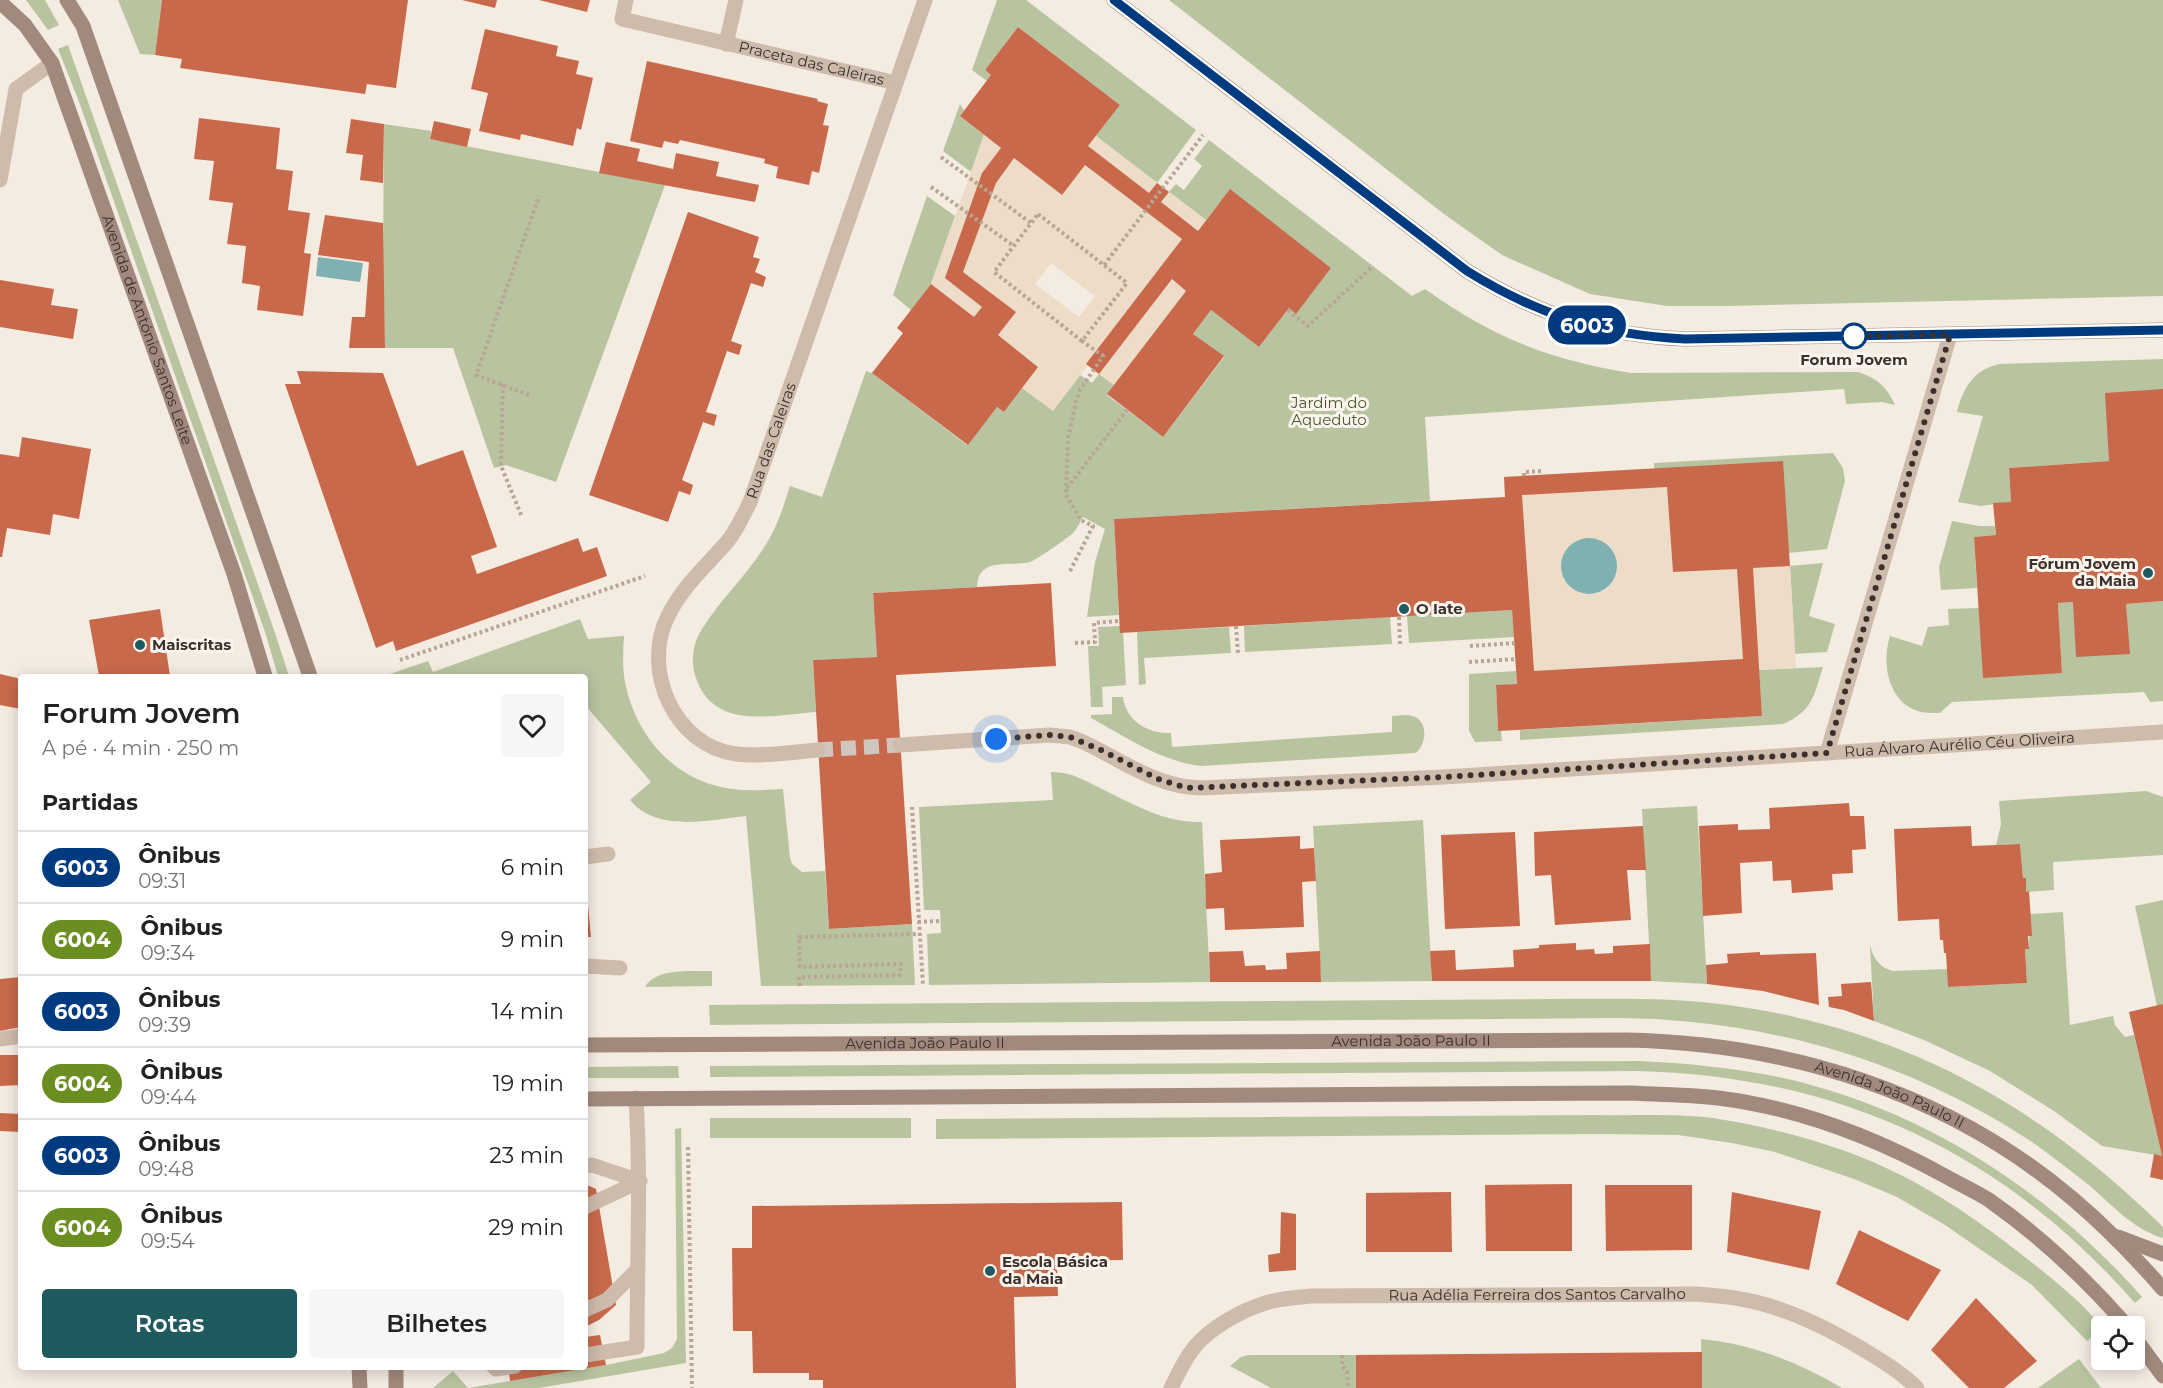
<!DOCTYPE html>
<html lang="pt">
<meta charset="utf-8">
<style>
:root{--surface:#fff;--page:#f6f6f6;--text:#222;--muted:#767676;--line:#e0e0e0;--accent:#1f5a5e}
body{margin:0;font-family:Montserrat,sans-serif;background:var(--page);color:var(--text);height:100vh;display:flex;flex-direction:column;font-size:22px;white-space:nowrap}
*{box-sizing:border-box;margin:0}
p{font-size:20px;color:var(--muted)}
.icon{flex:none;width:33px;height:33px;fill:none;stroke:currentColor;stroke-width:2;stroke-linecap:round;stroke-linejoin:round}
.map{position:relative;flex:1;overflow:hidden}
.details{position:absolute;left:18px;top:674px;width:570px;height:696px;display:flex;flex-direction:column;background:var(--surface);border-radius:6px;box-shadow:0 3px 15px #0003}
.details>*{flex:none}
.badge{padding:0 12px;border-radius:20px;font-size:21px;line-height:39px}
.tools{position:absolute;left:2091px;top:1316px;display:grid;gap:12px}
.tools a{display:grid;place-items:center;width:54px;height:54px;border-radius:6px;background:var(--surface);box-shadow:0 3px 15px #0003;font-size:30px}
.you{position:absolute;width:30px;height:30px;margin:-15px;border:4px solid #fff;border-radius:50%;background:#1a73e8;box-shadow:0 0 0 9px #1a73e833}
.map>.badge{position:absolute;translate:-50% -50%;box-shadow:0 0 0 3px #fff}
h2{padding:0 24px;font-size:22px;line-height:54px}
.round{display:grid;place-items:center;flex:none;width:63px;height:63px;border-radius:6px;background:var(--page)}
.head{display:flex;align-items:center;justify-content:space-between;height:102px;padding:0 24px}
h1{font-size:28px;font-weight:600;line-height:45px}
.cta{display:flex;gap:12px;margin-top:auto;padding:12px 24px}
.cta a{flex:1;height:69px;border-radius:6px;background:var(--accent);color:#fff;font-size:24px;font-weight:600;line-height:69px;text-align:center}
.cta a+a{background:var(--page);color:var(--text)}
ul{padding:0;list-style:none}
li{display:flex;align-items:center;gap:18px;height:72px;padding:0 24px;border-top:2px solid var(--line)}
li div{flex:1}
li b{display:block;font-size:22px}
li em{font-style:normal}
li .badge{min-width:66px;font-weight:700;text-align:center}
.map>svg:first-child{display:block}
.green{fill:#b8c4a0}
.plaza{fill:#ecdcc8;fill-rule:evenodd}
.water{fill:#7fb0b2}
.building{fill:#c8694b;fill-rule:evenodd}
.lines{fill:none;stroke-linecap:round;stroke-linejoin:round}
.street-tunnel{stroke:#cfc6bd;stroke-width:15;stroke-dasharray:15 8;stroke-linecap:butt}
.path{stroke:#b9a596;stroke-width:4;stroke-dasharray:3 3;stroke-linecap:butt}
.lane{stroke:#cdbbac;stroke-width:15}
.street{stroke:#cdbbac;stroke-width:15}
.secondary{stroke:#a18a7d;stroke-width:15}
.line-casing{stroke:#fff;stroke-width:14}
.line{stroke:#003b80;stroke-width:9}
.walk{stroke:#3b302b;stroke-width:6;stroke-dasharray:0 10.8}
.stop-dot{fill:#fff;stroke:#003b80;stroke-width:3}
.poi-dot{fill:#1f5a5e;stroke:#fbf5ee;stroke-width:2}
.labels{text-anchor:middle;stroke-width:6;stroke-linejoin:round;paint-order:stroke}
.street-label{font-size:15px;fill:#3b302b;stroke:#fbf5ee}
.stop-label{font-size:15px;font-weight:bold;fill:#3b302b;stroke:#fbf5ee}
.park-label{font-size:15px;fill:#4a5a2e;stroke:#fbf5ee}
.poi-label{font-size:15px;font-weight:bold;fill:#3b302b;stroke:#fbf5ee;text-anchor:start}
</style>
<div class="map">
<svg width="2163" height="1388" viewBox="0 0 2163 1388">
<rect width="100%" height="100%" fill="#f4ebe1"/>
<!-- green -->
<path class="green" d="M26,0H45L59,25L48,30Z
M118,0H162L155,55L140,54Z
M997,0H1026L1196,130L1157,183L1096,136L1120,105L1018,27L985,70L991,75L987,81L972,70Z
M1169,0H2163V296L1728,306H1667L1590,294L1502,255L1444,214Z
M68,45L274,630L289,676H278L265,632L78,99L58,49Z
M960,104L964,110L960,116L984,135L971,172L943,151Z
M384,124L431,131L430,139L665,185L556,482L506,465L494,468L453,348H385L383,263Z
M1209,140L1412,296L1425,289C1492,337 1549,360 1631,373L1858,372C1877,378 1887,387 1895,405L1882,402L1846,404L1844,389L1425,417L1430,501L1114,519L1119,615L1087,617L1095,562L1105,529L1083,517C1080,522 1077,529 1073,533C1068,538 1036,560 1030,562C1010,567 978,556 977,587L873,593L877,657L813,660L816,712C773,715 714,731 696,678C690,662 693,643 702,629C720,600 745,577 763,549C776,530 783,508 790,486L822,497L866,371L872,373L967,445L997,407L1004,412L1022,388L1053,410L1080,375L1092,383L1099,374L1114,385L1107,395L1163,437L1224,357L1193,334L1211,310L1259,347L1289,308L1296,313L1331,268L1230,190L1206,220L1169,192L1176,184L1184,190L1202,166L1194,159Z
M927,196L955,216L931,284L911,310L893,295Z
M2163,359V389L2109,461L2009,468L2011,502L1981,506L1958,502L1983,416L1957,412C1963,388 1974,369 2000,364Z
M1833,453L1843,468L1845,481L1827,549L1789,553L1654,468V463Z
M1952,521L1979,526H1995L1996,535L1974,537L1977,588L1941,590L1939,567Z
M1823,563L1809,616L1835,624L1827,652L1795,654L1790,566Z
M2163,601V701L2150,702L2144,692L1952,702L1940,713C1934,713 1927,713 1921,712C1888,704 1881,663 1890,636L1922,646L1928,627L1949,625L1948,609L1979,608L2062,673L2058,603L2073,602L2129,654L2126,604Z
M1512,610L1514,637L1409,643L1407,616Z
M1390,617L1392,644L1245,652L1244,626Z
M580,619L588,639L624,636C623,653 622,670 626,687C638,739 677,782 732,789C749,791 766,790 783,789L790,858L792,864L802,872L825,871L829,929L912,924L915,985L761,986L746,816C708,820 658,833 630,800L651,782L585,705V676H384L428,661L433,672Z
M1120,626L1123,633L1126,685L1102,687L1103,707H1091L1088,646H1099L1098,627Z
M1229,627L1231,653L1144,658L1146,684L1139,685L1137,632Z
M1823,667C1814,695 1813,711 1783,724L1520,740V730L1762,716L1759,670Z
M1516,671L1517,684L1496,686L1498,731H1501L1502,741L1475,742L1469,731V674Z
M1112,697H1123C1126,721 1148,734 1171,733L1172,747L1392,732V716C1398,716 1406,714 1412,716C1429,720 1427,745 1415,753L1201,766C1160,761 1126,737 1091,718V715L1112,714Z
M1051,772C1069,771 1084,780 1100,788C1133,804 1164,823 1202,822L1210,982L929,985L927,934L941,933L940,910H924L919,807L1053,800Z
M2146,791L2163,797V855L2053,862L2054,890L2026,892V878H2023L2020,844L1996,845L2001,824L1999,801Z
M1697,806L1707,984L1651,981L1642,809Z
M1423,820L1432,981L1321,982L1313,826Z
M2163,900V1004L2157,1006L2135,906Z
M2063,912L2070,1025L2113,1016L2115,1025L2125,1037L2134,1035L2162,1156L2102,1146L2054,1111L1990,1071L1924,1040L1874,1021L1870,945C1873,958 1880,968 1893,971L1948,969L1949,987L2027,983L2025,949L2029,948L2030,914Z
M712,971V986L645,987C657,967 692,972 712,971Z
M1551,999C1610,999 1670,997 1728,1005C1899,1028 2034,1102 2157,1221L2163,1227V1238C2133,1229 2113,1206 2090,1186C2071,1171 2052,1156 2032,1142C1906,1059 1762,1018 1611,1018L710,1025L709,1005Z
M1639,1061C1686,1063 1733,1068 1779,1077C1921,1108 2047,1189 2142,1297L2135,1303C2003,1152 1838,1076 1638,1071L710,1077V1066Z
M678,1066L679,1078H585V1067Z
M1596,1115C1636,1116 1679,1113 1719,1119C1770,1127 1838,1145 1884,1167C1935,1190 1982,1223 2026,1258C2043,1271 2094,1311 2101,1329L2087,1341L2032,1285L1945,1225L1897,1197L1854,1179L1775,1152L1732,1143L1678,1135L1604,1134L936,1139V1119Z
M710,1118H911V1138H710Z
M681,1128L686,1363L539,1388H433L453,1371L468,1388L606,1365L664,1353L672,1348L677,1339L675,1129Z
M1701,1339C1752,1344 1798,1362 1842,1388H1702Z
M1249,1355H1356V1388H1271L1230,1366L1241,1357Z
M2079,1359L2101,1388H2038Z"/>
<!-- plaza -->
<path class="plaza" d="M984,135L1062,194L1088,146L1096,136L1206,220L1198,231L1192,226L1159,269L1186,291L1114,385L1088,365L1053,411L1022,388L1038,366L931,284ZM1051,263L1095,296L1079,317L1035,284Z
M1666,468L1673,572L1790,566L1796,668L1517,684L1504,477ZM1561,561L1612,583L1604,590L1595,593L1564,579L1561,570Z"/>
<!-- water -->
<path class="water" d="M318,257L363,263L360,282L316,276Z
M1561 566a28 28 0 1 1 56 0a28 28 0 1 1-56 0Z"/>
<!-- building -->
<path class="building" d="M162,0H408L396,88L367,84L365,94L180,68L182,59L155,55Z
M462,0H497L495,8Z
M539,0H590L587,12Z
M1018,27L1120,105L1088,146L1149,193L1157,183L1169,192L1161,202L1198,231L1230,189L1331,268L1296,314L1289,308L1259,347L1211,310L1193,334L1224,356L1163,437L1107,394L1186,291L1172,279L1099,374L1086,364L1182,239L1085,165L1062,195L1014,158L996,183L963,272L1016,312L998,335L1038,367L1004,412L997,407L968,445L872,373L903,333L897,328L931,284L974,317L982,307L945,278L982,173L1001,148L960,116L991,75L985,70Z
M485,29L558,46L556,56L579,61L576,74L593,78L581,130L577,128L573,146L521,134L520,140L479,131L488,93L471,89Z
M647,61L818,99L817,101L828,104L823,125L829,126L819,173L812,171L809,185L776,178L778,167L764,163L765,159L680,140L678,144L664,141L662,148L630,141Z
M199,118L280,128L276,169L293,171L288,210L310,213L304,253L311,254L303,316L257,310L260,286L242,283L246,246L227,244L233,203L209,200L214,161L194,159Z
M351,119L384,124L383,183L360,180L363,155L346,153Z
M434,121L471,129L467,147L430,139Z
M606,142L640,149L637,161L673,169L676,153L719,162L716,176L759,185L755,202L599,173Z
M688,212L759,237L753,257L760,259L755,272L766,277L763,287L751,283L731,341L742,345L739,355L727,351L706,412L717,415L714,426L703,422L682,480L693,485L690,495L679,491L668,522L589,495Z
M325,215L383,223L385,348H349L352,317H365L369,262L318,255Z
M0,280L54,289L51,305L78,309L73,339L0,327Z
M297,371L383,373L417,466L463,450L497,547L471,556L477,574L578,538L583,552L597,547L607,576L396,651L393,641L376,648L285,384H301Z
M2163,389V601L2126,604L2130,654L2076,657L2073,602L2058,603L2062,673L1983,678L1974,537L1996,535L1993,503L2011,502L2009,468L2109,461L2105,393Z
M22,437L91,449L79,519L53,514L50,535L7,528L2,557H0V454L19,457Z
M1783,461L1790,566L1753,568L1762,716L1498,731L1496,685L1517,684L1512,610L1120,633L1114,519L1505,497L1504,477ZM1667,487L1673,572L1737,569L1743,659L1534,671L1522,495Z
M1051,583L1056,666L896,675L912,924L829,929L813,660L877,657L873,593Z
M160,609L170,676H99L89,620Z
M0,674L21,679V709L0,705Z
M1849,803L1850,816H1864L1866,849L1852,850L1853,873L1832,874L1833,890L1792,893L1791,880L1773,881L1772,861L1740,863L1742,913L1703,916L1699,826L1738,824V830L1770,829L1769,808Z
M1643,826L1646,870H1627L1631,920L1555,925L1551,875L1535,876L1534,832Z
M1971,826L1972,846L2020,844L2023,878H2026V892L2029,891L2032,936H2028L2029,949H2025L2027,983L1948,987L1946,953H1944L1943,940H1940L1939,919L1898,921L1894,829Z
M1515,832L1520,926L1445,929L1441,835Z
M1300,836V849L1314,848L1316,881L1302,882L1304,927L1225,930L1224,908L1206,909L1205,874L1222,872L1220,840Z
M585,905H588L591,937H585Z
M1576,943V950L1594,949L1595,954L1613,953V946L1650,944L1651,981H1432L1430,951L1455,950L1456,970L1514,967L1513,950L1539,948V945Z
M1243,951L1245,966L1265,965L1266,970L1287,969L1286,953L1320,951L1321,982H1210L1209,952Z
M1760,952V955L1816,953L1819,1005L1763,991L1707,984L1706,965L1728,963L1727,954Z
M21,977V1027L0,1031V979Z
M1871,982L1874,1021L1844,1010L1829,1007L1828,997L1842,996L1841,984Z
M2163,1004V1180L2150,1177L2154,1154L2162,1156L2129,1012Z
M0,1055H21V1085L0,1086Z
M0,1113L21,1114V1132L0,1131Z
M585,1184L596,1189L616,1305L599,1320L585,1327Z
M1572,1184V1251H1486L1485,1185Z
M1605,1185H1692V1250L1606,1251Z
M1451,1192L1452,1252H1366V1193Z
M1732,1192L1821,1211L1809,1270L1727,1252Z
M1122,1202L1123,1260L1057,1261L1058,1296L1014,1297L1016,1388H823V1380H809V1373H753L752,1331H733L732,1248H752V1206Z
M1281,1212L1296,1214V1270L1269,1272L1268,1255L1280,1253Z
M1859,1230L1941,1270L1908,1321L1836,1284Z
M1976,1298L2037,1361L2004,1388H1969L1931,1350Z
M600,1335L606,1365L510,1381L508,1366H585V1337Z
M1702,1352V1388H1356V1355Z"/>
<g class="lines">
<!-- street-tunnel -->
<path class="street-tunnel" d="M818,750L900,745"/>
<!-- path -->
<path class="path" d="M941,157L1031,223
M931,187L1014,246
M1038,214L1127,283L1082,341L994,272Z
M1104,265L1203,135
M1288,310L1308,326L1373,266
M503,384L501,466L522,517
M529,395L476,375L539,196
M1524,476V472L1543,471
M1067,488L1127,410
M1070,571L1093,526L1081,520L1066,495L1068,438L1076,401L1080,390L1103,356L1082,341
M1399,617L1400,644
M1236,626L1238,653
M1075,643L1095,642L1094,623L1119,621
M1470,646L1515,643
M400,660L645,576
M1469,662L1516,659
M912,807L923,985
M918,922L940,921
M800,986L799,977L900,975L901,964L800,967L799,937L919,934
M688,1147L692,1388
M1342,1355V1366L1347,1371L1348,1388"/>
<!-- lane -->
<path class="lane" d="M585,857L608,854
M585,966L620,968
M0,1039L21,1036
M585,1166L592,1165L640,1181
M585,1207L640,1181
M585,1310L607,1300L637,1270
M585,1355L637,1347C637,1264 641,1181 636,1098
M493,1366L496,1369L515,1366"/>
<!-- street -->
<g class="street">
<path id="s1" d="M626,0L622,19L896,83"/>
<path d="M726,44L736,0"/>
<path d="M0,180L16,89L52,63"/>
<path id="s2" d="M900,745L1050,735L1070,737L1083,742C1120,759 1158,788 1201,788L1444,777L2163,732"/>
<path id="s3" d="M818,750C792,752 763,757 736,754C674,746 641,669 668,616C682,587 706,566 727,542C737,530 743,516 750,502L925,0"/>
<path d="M1827,753L1950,335"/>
<path id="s4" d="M1171,1388C1179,1372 1187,1354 1200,1341C1219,1322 1252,1305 1278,1300C1289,1298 1300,1297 1311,1296L1699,1294C1712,1296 1726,1296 1740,1299C1784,1306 1826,1327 1864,1350C1882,1361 1902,1373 1917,1388"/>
</g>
<!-- secondary -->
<g class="secondary">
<path d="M67,0L83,26L310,676"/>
<path d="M1114,0L1467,271C1539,315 1600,335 1685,339L2163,330"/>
<path id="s5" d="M0,2L25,25L52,63L234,574L265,676"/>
<path id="s6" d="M585,1045L1625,1040C1788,1043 1947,1092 2073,1199C2106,1227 2135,1257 2163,1289"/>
<path d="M585,1099L1631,1093C1660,1095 1689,1094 1718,1098C1799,1108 1874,1137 1945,1176C1959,1184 1975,1191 1989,1200C2040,1236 2086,1279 2127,1326"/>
<path d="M2118,1237L2163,1254"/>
<path d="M2134,1337L2163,1376"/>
<path d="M359,1366L360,1388"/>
<path d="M396,1366V1388"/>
</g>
</g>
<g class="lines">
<!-- line casing -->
<g class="line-casing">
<path id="line" d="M1114,0L1467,271C1538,315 1601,335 1685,339L2163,330"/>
</g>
<!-- line -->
<use href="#line" class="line"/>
<!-- walk -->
<path class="walk" d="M996,739L1050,735L1070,737L1101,750L1158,779L1187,788L1444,777L1827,753L1950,335L1854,336"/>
</g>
<!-- markers -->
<circle class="stop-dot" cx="1854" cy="336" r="12"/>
<g class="poi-dot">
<circle cx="2148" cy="573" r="6"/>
<circle cx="1404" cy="609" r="6"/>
<circle cx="140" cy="645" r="6"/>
<circle cx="990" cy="1271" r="6"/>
</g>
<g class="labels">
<!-- street labels -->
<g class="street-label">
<text dy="5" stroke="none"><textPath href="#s1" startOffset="214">Praceta das Caleiras</textPath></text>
<text dy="5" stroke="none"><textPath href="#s5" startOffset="364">Avenida de António Santos Leite</textPath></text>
<text dy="5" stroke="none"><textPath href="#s3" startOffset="466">Rua das Caleiras</textPath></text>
<text dy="5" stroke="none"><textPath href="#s2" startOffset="1072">Rua Álvaro Aurélio Céu Oliveira</textPath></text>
<text dy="5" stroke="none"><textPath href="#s6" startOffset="826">Avenida João Paulo II</textPath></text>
<text dy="5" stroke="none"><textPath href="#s6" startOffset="340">Avenida João Paulo II</textPath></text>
<text dy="5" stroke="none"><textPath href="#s6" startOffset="1312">Avenida João Paulo II</textPath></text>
<text dy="5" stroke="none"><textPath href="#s4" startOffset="404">Rua Adélia Ferreira dos Santos Carvalho</textPath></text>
</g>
<!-- stop labels -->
<g class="stop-label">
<text x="1854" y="365">Forum Jovem</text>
</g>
<!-- park labels -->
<g class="park-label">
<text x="1329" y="408">Jardim do<tspan x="1329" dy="17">Aqueduto</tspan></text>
</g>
<!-- poi labels -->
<g class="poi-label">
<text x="2136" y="569" text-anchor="end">Fórum Jovem<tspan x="2136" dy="17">da Maia</tspan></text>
<text x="1416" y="614">O Iate</text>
<text x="152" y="650">Maiscritas</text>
<text x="1002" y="1267">Escola Básica<tspan x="1002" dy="17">da Maia</tspan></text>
</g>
</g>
</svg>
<div class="tools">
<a><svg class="icon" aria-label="locate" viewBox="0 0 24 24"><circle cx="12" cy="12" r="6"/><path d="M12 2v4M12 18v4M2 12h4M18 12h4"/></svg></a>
</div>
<div class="you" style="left:996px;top:739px"></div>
<b class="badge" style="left:1587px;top:325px;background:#003b80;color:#fff">6003</b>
<section class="details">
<div class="head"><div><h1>Forum Jovem</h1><p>A pé · 4 min · 250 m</p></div><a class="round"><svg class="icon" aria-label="heart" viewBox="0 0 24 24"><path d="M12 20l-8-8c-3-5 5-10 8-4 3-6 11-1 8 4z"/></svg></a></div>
<h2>Partidas</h2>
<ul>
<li><span class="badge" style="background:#003b80;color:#fff">6003</span><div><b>Ônibus</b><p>09:31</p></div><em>6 min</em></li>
<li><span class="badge" style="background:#6b8e23;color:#fff">6004</span><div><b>Ônibus</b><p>09:34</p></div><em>9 min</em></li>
<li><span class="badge" style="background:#003b80;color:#fff">6003</span><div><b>Ônibus</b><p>09:39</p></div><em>14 min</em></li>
<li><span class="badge" style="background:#6b8e23;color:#fff">6004</span><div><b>Ônibus</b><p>09:44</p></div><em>19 min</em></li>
<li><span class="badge" style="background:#003b80;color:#fff">6003</span><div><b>Ônibus</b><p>09:48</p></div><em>23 min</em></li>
<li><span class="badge" style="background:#6b8e23;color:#fff">6004</span><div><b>Ônibus</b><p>09:54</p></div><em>29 min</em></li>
</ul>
<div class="cta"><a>Rotas</a><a>Bilhetes</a></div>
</section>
</div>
